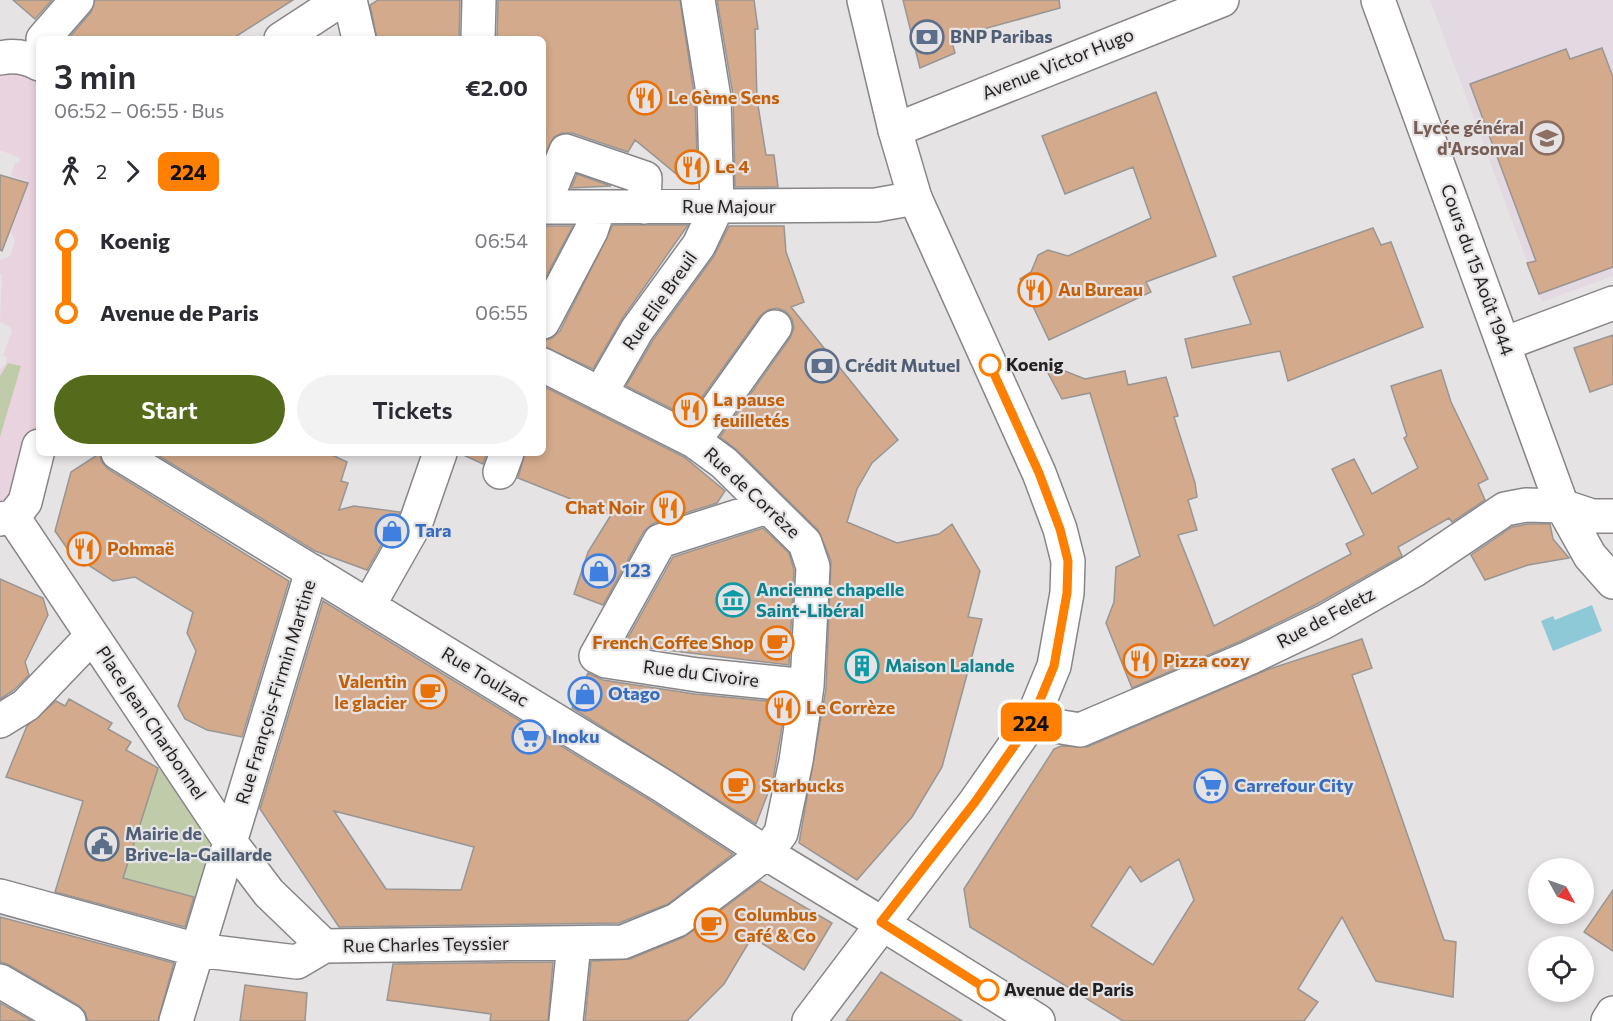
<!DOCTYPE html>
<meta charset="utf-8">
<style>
:root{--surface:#fff;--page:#f2f2f3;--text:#2b2b33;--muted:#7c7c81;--accent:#546b1b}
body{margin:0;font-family:Commissioner,sans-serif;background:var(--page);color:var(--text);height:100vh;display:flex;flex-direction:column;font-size:22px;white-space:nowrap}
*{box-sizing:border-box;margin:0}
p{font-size:20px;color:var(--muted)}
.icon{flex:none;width:33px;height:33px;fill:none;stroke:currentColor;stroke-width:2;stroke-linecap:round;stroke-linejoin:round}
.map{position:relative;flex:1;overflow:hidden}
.sheet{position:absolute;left:36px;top:36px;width:510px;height:420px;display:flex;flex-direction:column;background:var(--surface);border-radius:9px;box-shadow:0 3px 9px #0003}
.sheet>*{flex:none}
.badge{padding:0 12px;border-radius:9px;font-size:21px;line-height:39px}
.needle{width:39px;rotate:130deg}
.controls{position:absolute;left:1528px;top:858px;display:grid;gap:12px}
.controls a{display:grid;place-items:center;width:66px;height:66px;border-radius:50%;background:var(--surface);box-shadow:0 3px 9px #0003;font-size:30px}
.map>.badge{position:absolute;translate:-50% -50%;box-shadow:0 0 0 3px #fff}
.legs{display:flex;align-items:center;gap:9px;height:66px;padding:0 18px;font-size:20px}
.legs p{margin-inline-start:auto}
.head{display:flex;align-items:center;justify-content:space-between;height:102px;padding:0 18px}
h1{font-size:33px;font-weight:600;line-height:45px}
.cta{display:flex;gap:12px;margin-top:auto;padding:12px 18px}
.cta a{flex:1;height:69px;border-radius:36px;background:var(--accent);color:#fff;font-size:24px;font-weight:600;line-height:69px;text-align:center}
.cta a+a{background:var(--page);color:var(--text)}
ul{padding:0 18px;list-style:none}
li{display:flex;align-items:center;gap:21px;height:72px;font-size:22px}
li i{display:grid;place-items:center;width:9px;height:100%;margin:0 8px;background:currentColor}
li i::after{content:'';width:15px;height:15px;margin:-8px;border:4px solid;border-radius:50%;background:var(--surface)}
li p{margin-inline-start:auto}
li:first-child i{background:linear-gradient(#0000 50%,currentColor 0)}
li:last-child i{background:linear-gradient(currentColor 50%,#0000 0)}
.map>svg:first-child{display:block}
.commercial{fill:#e9d3df}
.built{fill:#e3d9e2}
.green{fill:#c0cca9}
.water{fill:#8ec9d7}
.building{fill:#d3aa8c;stroke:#989593;stroke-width:1.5;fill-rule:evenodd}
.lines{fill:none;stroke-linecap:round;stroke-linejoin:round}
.minor-casing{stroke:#888588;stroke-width:36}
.major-casing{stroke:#888588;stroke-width:36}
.minor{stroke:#fff;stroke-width:33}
.major{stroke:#fff;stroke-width:33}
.line-1-casing{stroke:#fff;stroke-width:14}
.line-1{stroke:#ff8000;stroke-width:9}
.stop-1-dot{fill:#fff;stroke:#ff8000;stroke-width:3}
.labels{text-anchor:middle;stroke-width:4.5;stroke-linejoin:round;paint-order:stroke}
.service-label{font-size:18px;font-weight:bold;fill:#4e5e75;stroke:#e6e3e5;text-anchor:start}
.street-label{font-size:18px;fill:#232223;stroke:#e6e3e5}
.food-label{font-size:18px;font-weight:bold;fill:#c56008;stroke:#e6e3e5;text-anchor:start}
.education-label{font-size:18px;font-weight:bold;fill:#785e54;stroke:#e6e3e5;text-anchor:end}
.stop-label{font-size:18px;font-weight:bold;fill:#232223;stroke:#e6e3e5;text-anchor:start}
.shop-label{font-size:18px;font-weight:bold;fill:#366cbe;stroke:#e6e3e5;text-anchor:start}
.culture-label{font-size:18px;font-weight:bold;fill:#0d838f;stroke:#e6e3e5;text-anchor:start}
</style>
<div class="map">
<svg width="1613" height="1021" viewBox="0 0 1613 1021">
<rect width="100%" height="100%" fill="#e6e3e5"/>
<!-- commercial -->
<path class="commercial" d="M0,50L39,64V446L0,519V369L6,364L7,357L3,356L12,331L10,327L0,322L2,275L0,274V260L10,256L15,241L10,229H12L28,183L26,180L11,176L15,163H19L20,158L0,150Z"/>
<!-- built -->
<path class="built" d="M1430,0H1613V276L1542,302Z"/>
<!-- green -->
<path class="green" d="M8,363L21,366L0,437V376Z
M158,768L223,831L202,899L123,878Z"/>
<!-- water -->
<path class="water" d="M1592,605L1602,631L1553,651L1541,621L1553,616L1555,620Z"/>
<!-- building -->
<path class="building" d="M13,0H52L35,19Z
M95,0H293L232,39H68L91,12Z
M378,0H460L459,39H377L370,5Z
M498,0H680L695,100L698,182L680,177L635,140L628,152L572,133H562L554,137L543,158V39H497Z
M717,0H754L758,29H755L757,99L766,155H774L778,187H735L733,95Z
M903,0H1059L1060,8L951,38L955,53L920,68Z
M1602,48L1613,77V267L1539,294L1527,263L1536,261L1470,84L1566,49L1570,59Z
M1156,92L1216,256L1146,282L1151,292L1049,340L1020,279L1031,272L1038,255L1048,250L1068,256L1151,218L1133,167L1065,194L1042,136Z
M577,174L611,186L571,188Z
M0,175L28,183L2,251L0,250Z
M613,225H688L622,319L593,369L543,346V341L552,338L560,331Z
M543,226H573L543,282Z
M729,226H784L786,252L804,302L791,307L898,440L872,463L857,489L847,522L897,543L939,534L952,524L980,571L968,617L982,619L942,767L912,817L857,880L799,843L826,689L831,561L818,530L737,450L720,437L790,338L794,328L792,319L785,311L777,308L768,310L760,316L688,417L626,386L653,340L714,256Z
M1373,228L1381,245L1391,242L1423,327L1288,381L1280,351L1192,368L1185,339L1251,324L1233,277Z
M1613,335V384L1590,392L1574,348Z
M1042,362L1085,379L1125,371L1128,385L1166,377L1178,416L1174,417L1195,483L1197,497L1188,500L1197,530L1178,535L1214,626L1351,554L1346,544L1364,535L1332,469L1354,459L1372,494L1418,468L1404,438L1407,436L1391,386L1441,370L1451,402L1488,479L1478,484L1485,500L1452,522L1449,518L1398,547L1402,556L1315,605L1241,641L1132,688L1106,623L1114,602L1116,567L1140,556L1090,393L1062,399Z
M543,386L684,457L725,491L717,503L654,523L644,531L603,605L574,594L588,552L611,515L518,478L525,453H543Z
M154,453H328L347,462L341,481L348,483L339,510L354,506L400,512L367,570L315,551Z
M459,453H487L483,464Z
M99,454L102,462L108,469L289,581L242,737L207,730L185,719L178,706L196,651L187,633L193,612L135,577L113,581L71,554L55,531L71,472Z
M1528,524H1550L1553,539L1569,558L1528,565L1485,580L1471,555L1512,527Z
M763,528L789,553L794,570L789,665L624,645L673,557Z
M0,579L43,598L48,615L25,662L29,675L14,690L0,699Z
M323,601L653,802L733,854L668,904L619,923L339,927L260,809ZM334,811L474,847L461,890L386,889Z
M1362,639L1372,668L1352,675L1444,940L1456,942L1453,997L1376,981L1342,917L1298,989L1318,1002L1304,1021H1123L970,927L964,889L1054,749L1061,746L1087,747L1269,669ZM1179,859L1194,900L1153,965L1091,926L1130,866L1141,882Z
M588,673L603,680L695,694L786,703L773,780L756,824L572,708Z
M69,699L112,723L108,729L131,742L126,750L158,768L123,878L194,897L185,927L55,892L83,801L6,777L27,726L56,701L65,706Z
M760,881L832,923L804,970L752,937L724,984L687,1021H585L591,961L630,959L684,937Z
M1613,890V951L1584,932Z
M0,917L174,963L158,1021H88L85,1012L78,1005L9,965L0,962Z
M553,962L548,1021H490L491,1014L387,1000L393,964Z
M881,972L962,1021H846Z
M245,985L307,993L305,1021H240Z
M0,1003L32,1021H0Z"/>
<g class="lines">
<!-- minor casing -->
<g class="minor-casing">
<path id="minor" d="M350,0L359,39
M1378,0L1562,506L1590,556L1613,582
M43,39L77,0
M281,39L341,0
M478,39L479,0
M0,58C14,55 27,57 39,64
M895,130L1222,0
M543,207L876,205L915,198
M543,207L566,151L645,178L644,207
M543,322L591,231L599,207
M1504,344L1613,303
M600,394L637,330L699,245L717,207L714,98L698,0
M694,441L775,327
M118,453L663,786L766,853L881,923
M500,472L507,453
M767,507L660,541L596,656L606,661L698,675L807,686
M13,517L231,843L269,893L324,946
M0,519L13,517L25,502L39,446
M369,605L416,522L440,453
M0,721L26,705L92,636
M1031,722L1080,730L1249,658L1324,622L1413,571L1505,509L1526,505L1562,506L1592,516H1613
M0,896L197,950L297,962L324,946L623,942L677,920L766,853L781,833L796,761L807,686L813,567L805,543L724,463L694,441L543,365
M0,981L69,1021
M176,1021L312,571
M566,1021L574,944
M1608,1021L1613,1013"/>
</g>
<!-- major casing -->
<g class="major-casing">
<path id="major" d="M881,923L1038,1021
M809,1021L975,802L1031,722L1054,666L1067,593L1068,561L1060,529L1039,473L915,198L895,130L864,0"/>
</g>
<!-- minor -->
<use href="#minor" class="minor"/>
<!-- major -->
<use href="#major" class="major"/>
</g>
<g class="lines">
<!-- line-1 casing -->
<g class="line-1-casing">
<path id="line-1" d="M988,990L881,922L975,802L1031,722L1054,666L1067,593L1068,561L1060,529L1039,473L990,365"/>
</g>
<!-- line-1 -->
<use href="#line-1" class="line-1"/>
</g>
<!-- icons -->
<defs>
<g id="bank-ring" transform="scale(1.725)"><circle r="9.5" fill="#e6e3e5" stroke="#5c6f8a" stroke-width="1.5"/><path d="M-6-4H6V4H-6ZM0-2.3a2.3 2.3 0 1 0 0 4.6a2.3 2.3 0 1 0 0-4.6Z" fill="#5c6f8a"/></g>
<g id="restaurant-ring" transform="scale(1.725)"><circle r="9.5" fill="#e6e3e5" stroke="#e8710a" stroke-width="1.5"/><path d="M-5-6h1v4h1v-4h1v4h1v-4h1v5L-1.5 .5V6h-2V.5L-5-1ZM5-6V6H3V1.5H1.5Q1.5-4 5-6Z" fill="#e8710a"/></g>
<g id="school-ring" transform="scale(1.725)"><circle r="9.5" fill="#e6e3e5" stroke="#8d6e63" stroke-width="1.5"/><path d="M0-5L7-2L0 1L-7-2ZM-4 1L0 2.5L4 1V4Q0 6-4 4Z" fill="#8d6e63"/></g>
<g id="shop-ring" transform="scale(1.725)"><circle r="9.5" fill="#e6e3e5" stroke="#3f7fe0" stroke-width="1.5"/><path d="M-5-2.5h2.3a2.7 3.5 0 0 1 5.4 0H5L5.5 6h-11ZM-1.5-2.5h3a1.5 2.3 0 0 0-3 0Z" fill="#3f7fe0"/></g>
<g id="museum-ring" transform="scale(1.725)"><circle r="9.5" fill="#e6e3e5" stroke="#0f9aa8" stroke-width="1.5"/><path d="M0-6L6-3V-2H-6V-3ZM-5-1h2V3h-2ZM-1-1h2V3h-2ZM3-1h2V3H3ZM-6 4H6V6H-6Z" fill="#0f9aa8"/></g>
<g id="cafe-ring" transform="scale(1.725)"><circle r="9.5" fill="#e6e3e5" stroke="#e8710a" stroke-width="1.5"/><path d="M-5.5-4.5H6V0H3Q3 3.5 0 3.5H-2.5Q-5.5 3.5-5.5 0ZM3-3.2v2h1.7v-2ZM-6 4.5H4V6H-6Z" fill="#e8710a"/></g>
<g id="building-ring" transform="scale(1.725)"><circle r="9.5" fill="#e6e3e5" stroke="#0f9aa8" stroke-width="1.5"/><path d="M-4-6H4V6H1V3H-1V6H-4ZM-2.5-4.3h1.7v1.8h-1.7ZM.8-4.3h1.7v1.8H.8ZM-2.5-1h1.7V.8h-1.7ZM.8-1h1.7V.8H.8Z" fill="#0f9aa8"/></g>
<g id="supermarket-ring" transform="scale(1.725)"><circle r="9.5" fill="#e6e3e5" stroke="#3f7fe0" stroke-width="1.5"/><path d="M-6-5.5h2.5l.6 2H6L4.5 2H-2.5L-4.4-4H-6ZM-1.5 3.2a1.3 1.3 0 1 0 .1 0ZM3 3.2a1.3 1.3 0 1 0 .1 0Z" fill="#3f7fe0"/></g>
<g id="civic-ring" transform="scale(1.725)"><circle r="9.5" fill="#e6e3e5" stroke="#5c6f8a" stroke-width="1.5"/><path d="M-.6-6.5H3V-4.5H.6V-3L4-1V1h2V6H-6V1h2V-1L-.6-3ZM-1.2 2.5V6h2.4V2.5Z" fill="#5c6f8a"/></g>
</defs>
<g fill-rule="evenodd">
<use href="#bank-ring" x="927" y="37"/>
<use href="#restaurant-ring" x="645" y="98"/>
<use href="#school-ring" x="1547" y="138"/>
<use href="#restaurant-ring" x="692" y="167"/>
<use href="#restaurant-ring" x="1035" y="290"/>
<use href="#bank-ring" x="822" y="366"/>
<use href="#restaurant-ring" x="690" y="410"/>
<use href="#restaurant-ring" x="668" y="508"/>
<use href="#shop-ring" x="392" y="531"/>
<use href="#restaurant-ring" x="84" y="549"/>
<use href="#shop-ring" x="599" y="571"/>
<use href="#museum-ring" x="733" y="600"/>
<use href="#cafe-ring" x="777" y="643"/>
<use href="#restaurant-ring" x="1140" y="661"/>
<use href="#building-ring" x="862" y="666"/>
<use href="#cafe-ring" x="430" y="692"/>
<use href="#shop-ring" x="585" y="694"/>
<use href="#restaurant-ring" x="783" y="708"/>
<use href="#supermarket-ring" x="529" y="737"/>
<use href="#cafe-ring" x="738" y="786"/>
<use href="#supermarket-ring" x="1211" y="786"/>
<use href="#civic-ring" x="102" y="844"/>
<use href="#cafe-ring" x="711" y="925"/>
</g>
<!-- markers -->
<g class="stop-1-dot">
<circle cx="990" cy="365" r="10"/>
<circle cx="988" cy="990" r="10"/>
</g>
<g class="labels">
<!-- service labels -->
<g class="service-label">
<text x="950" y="43">BNP Paribas</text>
<text x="845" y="372">Crédit Mutuel</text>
<text x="125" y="840">Mairie de<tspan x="125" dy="21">Brive-la-Gaillarde</tspan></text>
</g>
<!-- street labels -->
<g class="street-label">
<text transform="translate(1058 64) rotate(-22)" y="6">Avenue Victor Hugo</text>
<text x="729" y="213">Rue Majour</text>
<text transform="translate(1477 270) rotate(70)" y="6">Cours du 15 Août 1944</text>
<text transform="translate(660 301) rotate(-55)" y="6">Rue Elie Breuil</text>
<text transform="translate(752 493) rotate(43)" y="6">Rue de Corrèze</text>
<text transform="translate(1326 618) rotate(-28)" y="6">Rue de Feletz</text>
<text transform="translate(701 674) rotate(7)" y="6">Rue du Civoire</text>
<text transform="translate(485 677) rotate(31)" y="6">Rue Toulzac</text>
<text transform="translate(276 692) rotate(-73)" y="6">Rue François-Firmin Martine</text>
<text transform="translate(151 723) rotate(56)" y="6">Place Jean Charbonnel</text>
<text transform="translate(426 945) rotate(-1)" y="6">Rue Charles Teyssier</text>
</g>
<!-- food labels -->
<g class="food-label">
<text x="668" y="104">Le 6ème Sens</text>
<text x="715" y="173">Le 4</text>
<text x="1058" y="296">Au Bureau</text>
<text x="713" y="406">La pause<tspan x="713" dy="21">feuilletés</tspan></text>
<text x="645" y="514" text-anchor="end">Chat Noir</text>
<text x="107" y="555">Pohmaë</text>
<text x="754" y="649" text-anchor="end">French Coffee Shop</text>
<text x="1163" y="667">Pizza cozy</text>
<text x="407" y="688" text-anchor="end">Valentin<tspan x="407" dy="21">le glacier</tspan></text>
<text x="806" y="714">Le Corrèze</text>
<text x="761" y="792">Starbucks</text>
<text x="734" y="921">Columbus<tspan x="734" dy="21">Café &amp; Co</tspan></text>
</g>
<!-- education labels -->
<g class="education-label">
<text x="1524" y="134">Lycée général<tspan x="1524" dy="21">d'Arsonval</tspan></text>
</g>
<!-- stop labels -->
<g class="stop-label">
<text x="1006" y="371">Koenig</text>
<text x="1004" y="996">Avenue de Paris</text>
</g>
<!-- shop labels -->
<g class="shop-label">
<text x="415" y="537">Tara</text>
<text x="622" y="577">123</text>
<text x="608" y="700">Otago</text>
<text x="552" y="743">Inoku</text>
<text x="1234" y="792">Carrefour City</text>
</g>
<!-- culture labels -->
<g class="culture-label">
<text x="756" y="596">Ancienne chapelle<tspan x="756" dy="21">Saint-Libéral</tspan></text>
<text x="885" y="672">Maison Lalande</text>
</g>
</g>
</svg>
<div class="controls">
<a><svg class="needle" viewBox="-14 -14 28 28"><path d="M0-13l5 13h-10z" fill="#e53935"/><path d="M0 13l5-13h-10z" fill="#7c7c81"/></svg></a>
<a><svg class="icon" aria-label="locate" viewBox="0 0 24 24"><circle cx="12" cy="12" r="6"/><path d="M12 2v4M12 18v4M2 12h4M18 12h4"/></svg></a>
</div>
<b class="badge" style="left:1031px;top:722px;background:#ff8000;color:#111">224</b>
<section class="sheet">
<div class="head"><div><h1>3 min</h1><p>06:52 – 06:55 · Bus</p></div><b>€2.00</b></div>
<div class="legs"><svg class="icon" aria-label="walk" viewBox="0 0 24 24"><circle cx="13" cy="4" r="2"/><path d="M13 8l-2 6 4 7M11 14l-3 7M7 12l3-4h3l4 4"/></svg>2<svg class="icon" aria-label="forward" viewBox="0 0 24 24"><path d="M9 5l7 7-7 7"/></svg><b class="badge" style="background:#ff8000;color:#111">224</b></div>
<ul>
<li><i style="color:#ff8000"></i><b>Koenig</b><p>06:54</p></li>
<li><i style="color:#ff8000"></i><b>Avenue de Paris</b><p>06:55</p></li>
</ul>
<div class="cta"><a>Start</a><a>Tickets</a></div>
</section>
</div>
